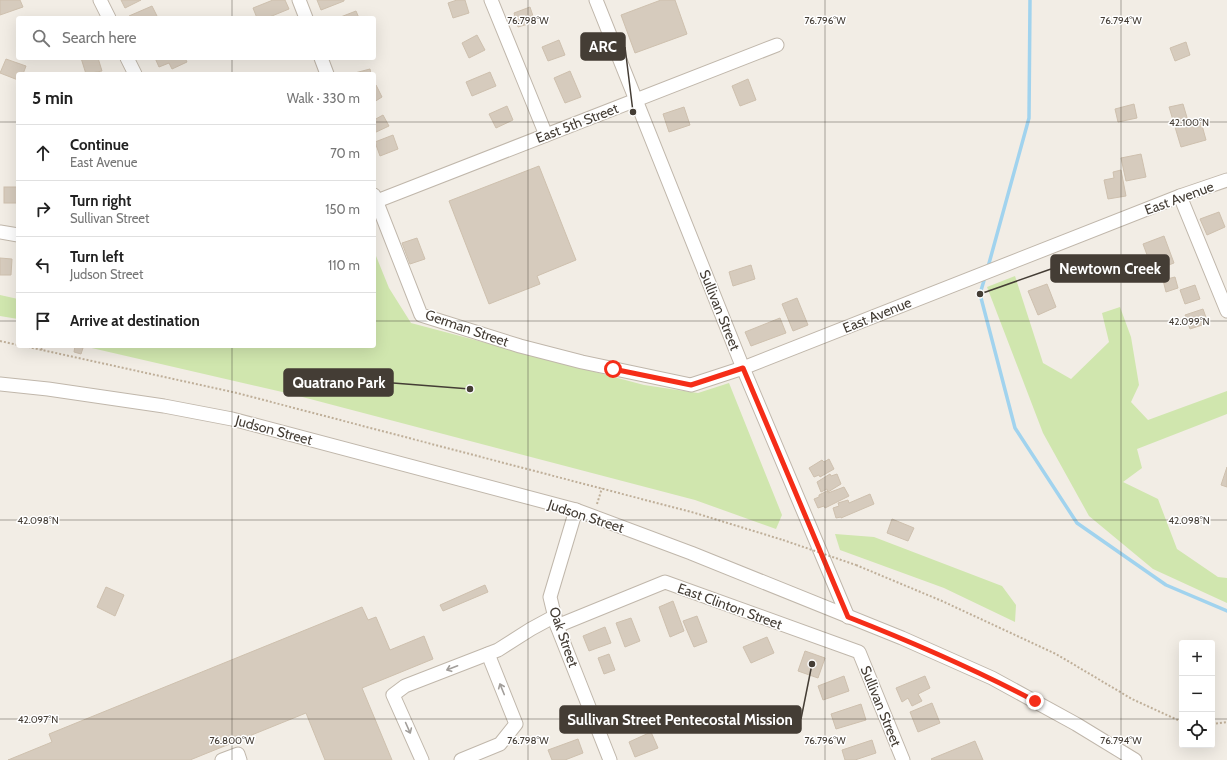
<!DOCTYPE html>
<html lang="en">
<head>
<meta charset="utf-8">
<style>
	body { margin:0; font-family:Cabin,sans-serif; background:#f6f6f6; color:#222 }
	.controls { position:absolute; right:12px; bottom:12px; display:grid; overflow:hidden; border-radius:4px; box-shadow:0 4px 16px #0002 }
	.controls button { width:36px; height:36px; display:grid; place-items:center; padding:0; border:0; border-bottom:1px solid #e0e0e0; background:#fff; color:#222; font:20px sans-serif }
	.stop { position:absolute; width:12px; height:12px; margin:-9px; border:3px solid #f52d18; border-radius:50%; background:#fff }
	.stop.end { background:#f52d18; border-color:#fff; box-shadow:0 1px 4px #0008 }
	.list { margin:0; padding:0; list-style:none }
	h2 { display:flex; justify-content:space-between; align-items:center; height:52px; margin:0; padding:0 16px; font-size:17px }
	h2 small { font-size:13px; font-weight:400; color:#767676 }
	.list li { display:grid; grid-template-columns:26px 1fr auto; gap:12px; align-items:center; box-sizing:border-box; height:56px; padding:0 16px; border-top:1px solid #e0e0e0 }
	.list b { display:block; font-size:15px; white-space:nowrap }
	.list p { margin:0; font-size:13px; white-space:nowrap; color:#767676 }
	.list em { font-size:13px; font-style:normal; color:#767676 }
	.icon { flex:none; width:22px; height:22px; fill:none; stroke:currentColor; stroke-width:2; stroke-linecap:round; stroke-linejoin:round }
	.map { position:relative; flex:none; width:1227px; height:760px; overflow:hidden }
	.search { position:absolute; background:#fff; box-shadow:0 4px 16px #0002; left:16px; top:16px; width:360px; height:44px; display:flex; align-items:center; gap:10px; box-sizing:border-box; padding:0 14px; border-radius:4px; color:#767676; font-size:15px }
	.panel { position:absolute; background:#fff; box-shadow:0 4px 16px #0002; left:16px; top:72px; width:360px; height:276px; border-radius:4px }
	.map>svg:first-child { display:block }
</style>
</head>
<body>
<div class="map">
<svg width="1227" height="760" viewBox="0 0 1227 760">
	<rect width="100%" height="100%" fill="#f2ede5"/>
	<g fill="#d0e6ae">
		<path d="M374 251 389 288 411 323 644 385 698 393 729 383 782 515 776 529 695 500 550 462 291 394 83 346H374Z"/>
		<path d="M1015 276 1043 363 1071 379 1109 342 1102 313 1120 307 1131 337 1139 385 1131 402 1148 420 1227 391V414L1137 449 1142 468 1123 482 1158 499 1177 549 1218 577 1227 578V603L1153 569 1089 516 1043 433 987 287Z"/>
		<path d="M0 295 18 299V319L0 316Z"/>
		<path d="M835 534 874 537 1002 586 1016 605 1015 622 944 588 840 550Z"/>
	</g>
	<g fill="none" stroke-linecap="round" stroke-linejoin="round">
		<g stroke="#a1d3ee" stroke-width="3.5">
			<path d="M988 267 1029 118 1030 0"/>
			<path d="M985 277 980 294 1015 428 1077 523 1166 585 1227 611"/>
		</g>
	</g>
	<g fill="#d6cbbd" stroke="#cec0ae">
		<path d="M0 0H20L23 7 0 15Z"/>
		<path d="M121 0H141L125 8Z"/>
		<path d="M273 0H285L289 9 267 18H257L253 8Z"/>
		<path d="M317 0H344V1L321 10Z"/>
		<path d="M457 0H465L469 13 453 18 448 3Z"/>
		<path d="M661 0H675L687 34 635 53 621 15Z"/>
		<path d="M152 6 158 18H130L129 16Z"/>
		<path d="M530 7 535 22 518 27 514 13Z"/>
		<path d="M356 11 359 18H338Z"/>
		<path d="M477 35 485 50 469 58 462 43Z"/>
		<path d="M559 40 565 55 548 61 542 47Z"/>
		<path d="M1186 42 1190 55 1175 61 1170 48Z"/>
		<path d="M81 58H98L102 71 86 74Z"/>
		<path d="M155 58H185L187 62 172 69 169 63 159 67Z"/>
		<path d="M6 59 26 66 23 74H18V80L0 73Z"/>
		<path d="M370 69 371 74H351Z"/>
		<path d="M570 71 581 97 565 103 554 78Z"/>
		<path d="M490 72 496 86 472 96 466 82Z"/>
		<path d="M748 79 756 100 740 106 732 86Z"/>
		<path d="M376 85 382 97 374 102V86Z"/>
		<path d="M1134 104 1137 118 1118 122 1115 109Z"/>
		<path d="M1183 104 1188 121 1200 118 1206 140 1181 147 1169 107Z"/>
		<path d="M507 106 513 120 496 128 489 114Z"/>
		<path d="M684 107 690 125 669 132 663 114Z"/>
		<path d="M383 115 389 126 374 133V120Z"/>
		<path d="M393 135 398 149 380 156 375 142Z"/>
		<path d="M1141 154 1146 177 1126 181 1121 158Z"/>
		<path d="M539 166 576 260 537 276 540 284 489 304 449 201Z"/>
		<path d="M1121 170 1126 196 1108 199 1104 180 1114 178 1113 172Z"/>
		<rect x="4" y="187" width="14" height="16"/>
		<path d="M1219 212 1225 227 1207 235 1200 219Z"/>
		<path d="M1164 236 1174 263 1153 271 1143 244Z"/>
		<path d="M417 238 425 259 410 264 402 243Z"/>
		<path d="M0 258 12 259 11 275H0Z"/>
		<path d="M751 265 755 279 733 286 729 272Z"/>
		<path d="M1175 277 1178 288 1166 292 1163 280Z"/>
		<path d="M1047 284 1056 307 1038 315 1028 291Z"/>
		<path d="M1195 285 1200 299 1185 304 1180 290Z"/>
		<path d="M797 298 808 325 793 331 782 304Z"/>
		<path d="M1203 309 1208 323 1190 329 1185 315Z"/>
		<path d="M780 318 786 333 751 346 745 332Z"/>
		<path d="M75 346 83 348 81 354 74 352Z"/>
		<path d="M829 459 834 469 820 477 819 475 814 477 809 468 822 460 824 462Z"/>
		<path d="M1227 467V487L1221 485Z"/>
		<path d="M830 474 831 476 837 474 841 484 828 492 827 489 821 492 817 482Z"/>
		<path d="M844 487 849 496 825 508 824 506 818 508 814 499 819 497V495L827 491 828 493Z"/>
		<path d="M870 494 874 504 841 518V517L836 518 833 508 839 506 838 503 848 500 849 503Z"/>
		<path d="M892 519 914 528 908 541 887 533Z"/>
		<path d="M485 585 488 592 443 611 440 605Z"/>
		<path d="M106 587 124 595 115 616 97 607Z"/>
		<path d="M673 601 684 631 670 637 659 607Z"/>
		<path d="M362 607 368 620 376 617 390 650 424 636 433 659 362 688 392 760H325L306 713 190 760H8L52 742 49 734Z"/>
		<path d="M697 616 707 642 694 647 683 621Z"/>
		<path d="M631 618 640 641 625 647 616 623Z"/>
		<path d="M605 627 611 643 589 651 583 636Z"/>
		<path d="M767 637 774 653 751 663 743 647Z"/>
		<path d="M805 651 825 658 818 678 798 671Z"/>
		<path d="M609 654 615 670 604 674 598 658Z"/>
		<path d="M844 676 849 691 823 700 818 686Z"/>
		<path d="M925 676 930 688 918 694 922 701 912 706 908 698 902 702 896 688Z"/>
		<path d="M932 703 940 723 918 732 910 712Z"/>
		<path d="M861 704 866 720 836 729 831 714Z"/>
		<path d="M651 732 658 748 635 757 629 742Z"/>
		<path d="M578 739 583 753 565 760H552L548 750Z"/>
		<path d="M872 740 876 753 855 760H845L842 750Z"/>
		<path d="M975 741 983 760H932L931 759Z"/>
	</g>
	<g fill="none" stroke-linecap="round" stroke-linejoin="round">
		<defs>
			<g id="minor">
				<path d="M100 0 109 18"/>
				<path d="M299 0 306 18"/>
				<path d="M491 0 546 135"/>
				<path d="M596 0 743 368 848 617"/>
				<path d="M127 58 135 74"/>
				<path d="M321 58 327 74"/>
				<path d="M374 195 421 315 520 346 582 362 691 385 743 368 1180 196 1227 180"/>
				<path d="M1180 196 1227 311"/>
				<path d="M377 201 777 45"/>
				<path d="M0 232 18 235"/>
				<path d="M0 384 48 389 164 406 232 419 576 510 691 553 902 638 992 678 1076 724 1135 760"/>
				<path d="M576 510 550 597 557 626 610 760"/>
				<path d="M557 626 665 582 859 652 903 760"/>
				<path d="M222 760 238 754 240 760"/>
				<path d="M422 760 393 695 405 686 498 650 531 629 555 616"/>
				<path d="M461 760 500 744 516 724 488 654"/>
			</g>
		</defs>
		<use href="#minor" stroke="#c0b7ab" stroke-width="15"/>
		<g stroke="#bfaf99" stroke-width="2" stroke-dasharray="2 2" stroke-linecap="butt">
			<path d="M0 341 18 345"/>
			<path d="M24 346 237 393 695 513 783 540"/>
			<path d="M41 350 44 346"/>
			<path d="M597 504 602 488"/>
			<path d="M856 565 942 601 1056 654 1132 699 1182 722"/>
			<path d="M1212 724 1227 722"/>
		</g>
		<use href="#minor" stroke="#fff" stroke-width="13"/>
		<path stroke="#bfaf99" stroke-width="2" stroke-dasharray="2 2" stroke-linecap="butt" d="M783 540 856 565"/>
	</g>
	<defs><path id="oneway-shaft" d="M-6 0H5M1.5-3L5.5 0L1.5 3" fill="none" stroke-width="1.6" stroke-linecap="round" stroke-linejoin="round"/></defs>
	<g stroke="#a29e9a">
		<use href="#oneway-shaft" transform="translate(452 668) rotate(159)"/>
		<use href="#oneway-shaft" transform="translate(502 689) rotate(-112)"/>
		<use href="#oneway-shaft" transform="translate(408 728) rotate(66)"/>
	</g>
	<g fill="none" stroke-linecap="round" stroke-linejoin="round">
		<path stroke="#f52d18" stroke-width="5" d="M613 369 691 385 743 368 848 617C912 642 974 669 1035 701"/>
	</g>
	<path fill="none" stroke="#443d35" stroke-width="1" stroke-opacity="0.45" d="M232 0V18M528 0V760M825 0V760M1121 0V760M232 58V74M0 122H18M374 122H1227M0 321H18M374 321H1227M232 346V760M0 520H1227M0 719H1182M1212 719H1227"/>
	<g text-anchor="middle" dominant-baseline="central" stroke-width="3" stroke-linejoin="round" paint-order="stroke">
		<g font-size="14" fill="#443d35" stroke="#fff">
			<text transform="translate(577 123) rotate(-21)">East 5th Street</text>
			<text transform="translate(1179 198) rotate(-20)">East Avenue</text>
			<text transform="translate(720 310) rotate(68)">Sullivan Street</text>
			<text transform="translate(877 315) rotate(-22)">East Avenue</text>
			<text transform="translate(467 328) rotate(19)">German Street</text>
			<text transform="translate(274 430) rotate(15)">Judson Street</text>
			<text transform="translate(586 516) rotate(18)">Judson Street</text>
			<text transform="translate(730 606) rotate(20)">East Clinton Street</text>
			<text transform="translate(564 637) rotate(71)">Oak Street</text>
			<text transform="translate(881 706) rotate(68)">Sullivan Street</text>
		</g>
	</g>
	<g font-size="10" text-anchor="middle" fill="#443d35" stroke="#fff" stroke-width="3" stroke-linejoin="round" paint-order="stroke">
		<text x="528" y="24">76.798°W</text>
		<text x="825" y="24">76.796°W</text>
		<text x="1121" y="24">76.794°W</text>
		<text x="1189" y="126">42.100°N</text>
		<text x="1189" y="325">42.099°N</text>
		<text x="38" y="524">42.098°N</text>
		<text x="1189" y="524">42.098°N</text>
		<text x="38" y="723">42.097°N</text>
		<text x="232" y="744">76.800°W</text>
		<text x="528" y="744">76.798°W</text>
		<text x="825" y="744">76.796°W</text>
		<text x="1121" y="744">76.794°W</text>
	</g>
	<path fill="none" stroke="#443d35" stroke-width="1.5" d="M633 112L625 47M980 294L1051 269M470 389L393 383M812 664L801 719"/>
	<g fill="#443d35" stroke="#fff" stroke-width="1.5">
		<circle cx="633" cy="112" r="4"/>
		<circle cx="980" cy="294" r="4"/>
		<circle cx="470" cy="389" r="4"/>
		<circle cx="812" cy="664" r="4"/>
	</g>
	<g fill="#443d35" stroke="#443d35" stroke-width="1.5">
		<rect x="581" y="33" width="44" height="27" rx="4"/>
		<rect x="1051" y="255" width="118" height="27" rx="4"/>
		<rect x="284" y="369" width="109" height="27" rx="4"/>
		<rect x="560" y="706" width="241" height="27" rx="4"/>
	</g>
	<g font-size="15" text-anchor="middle" font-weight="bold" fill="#fff">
		<text x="603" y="52">ARC</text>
		<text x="1110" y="274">Newtown Creek</text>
		<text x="339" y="388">Quatrano Park</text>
		<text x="680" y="725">Sullivan Street Pentecostal Mission</text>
	</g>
</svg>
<div class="controls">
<button>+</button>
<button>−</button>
<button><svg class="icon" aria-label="locate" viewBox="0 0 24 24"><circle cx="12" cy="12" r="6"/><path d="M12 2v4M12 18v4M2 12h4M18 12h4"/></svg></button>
</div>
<div class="stop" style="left:613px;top:369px"></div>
<div class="stop end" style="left:1035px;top:701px"></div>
<div class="search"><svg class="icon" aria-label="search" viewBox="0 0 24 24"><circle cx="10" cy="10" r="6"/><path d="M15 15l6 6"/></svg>Search here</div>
<section class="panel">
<h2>5 min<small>Walk · 330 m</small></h2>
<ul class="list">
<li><svg class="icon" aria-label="ahead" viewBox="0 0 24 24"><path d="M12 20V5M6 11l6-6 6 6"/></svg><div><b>Continue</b><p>East Avenue</p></div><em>70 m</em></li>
<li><svg class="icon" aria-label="right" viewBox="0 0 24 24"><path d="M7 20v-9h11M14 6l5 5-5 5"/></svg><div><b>Turn right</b><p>Sullivan Street</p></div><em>150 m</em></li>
<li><svg class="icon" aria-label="left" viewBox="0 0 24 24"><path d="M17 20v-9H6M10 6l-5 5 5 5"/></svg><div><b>Turn left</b><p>Judson Street</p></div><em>110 m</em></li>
<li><svg class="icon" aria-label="arrive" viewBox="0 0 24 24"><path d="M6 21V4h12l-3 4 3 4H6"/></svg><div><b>Arrive at destination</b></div></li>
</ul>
</section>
</div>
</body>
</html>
